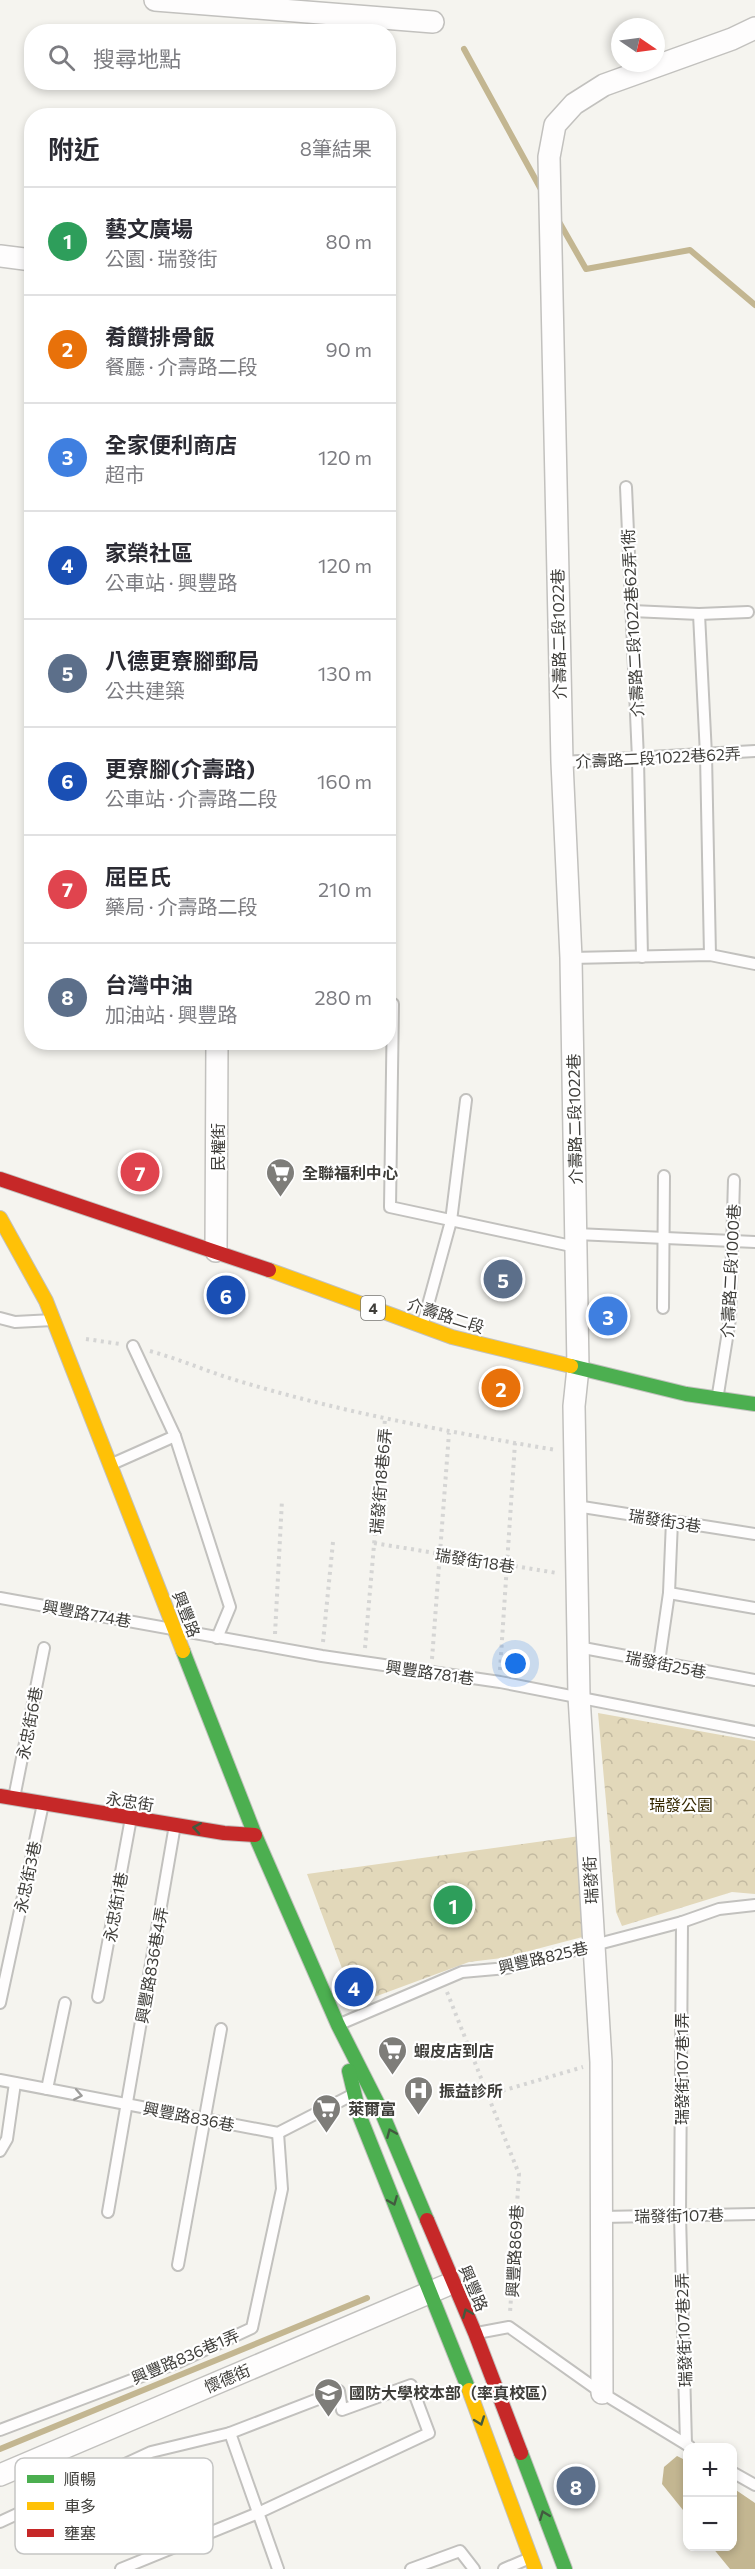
<!DOCTYPE html>
<html lang="zh-TW">
<head>
<meta charset="utf-8">
<style>
	body { margin:0; font-family:Commissioner,"Noto Sans TC",sans-serif; background:#f7f7f7; color:#2b2b33 }
	.controls { position:absolute; right:18px; bottom:18px; display:grid; overflow:hidden; border-radius:12px; box-shadow:0 3px 9px #0003 }
	.controls button { width:54px; height:54px; display:grid; place-items:center; padding:0; border:0; border-bottom:2px solid #e1e1e2; background:#fff; color:#2b2b33; font:30px sans-serif }
	.compass { position:absolute; left:611px; top:18px; width:54px; height:54px; border-radius:50%; background:#fff; box-shadow:0 3px 9px #0003; rotate:103deg }
	.you { position:absolute; left:516px; top:1664px; width:21px; height:21px; margin:-15px; border:4px solid #fff; border-radius:50%; background:#1a73e8; box-shadow:0 0 0 9px #1a73e833 }
	.badge { display:grid; place-items:center; width:39px; height:39px; border-radius:50%; background:#2563eb; color:#fff; font-size:20px; font-weight:700 }
	.pin { position:absolute; translate:-50% -50%; border:3px solid #fff; box-shadow:0 2px 6px #0006 }
	.list { margin:0; padding:0; list-style:none }
	h2 { display:flex; justify-content:space-between; align-items:center; height:78px; margin:0; padding:0 24px; font-size:26px }
	h2 small { font-size:20px; font-weight:400; color:#7c7c81 }
	.list li { display:grid; grid-template-columns:39px 1fr auto; gap:18px; align-items:center; box-sizing:border-box; height:108px; padding:0 24px; border-top:2px solid #e1e1e2 }
	.list b { display:block; font-size:22px; white-space:nowrap }
	.list p { margin:0; font-size:20px; white-space:nowrap; color:#7c7c81 }
	.list em { font-size:20px; font-style:normal; color:#7c7c81 }
	.icon { flex:none; width:33px; height:33px; fill:none; stroke:currentColor; stroke-width:2; stroke-linecap:round; stroke-linejoin:round }
	.map { position:relative; flex:none; width:755px; height:2569px; overflow:hidden }
	.search { position:absolute; background:#fff; box-shadow:0 3px 9px #0003; left:24px; top:24px; width:372px; height:66px; display:flex; align-items:center; gap:15px; box-sizing:border-box; padding:0 21px; border-radius:24px; color:#7c7c81; font-size:22px }
	.panel { position:absolute; background:#fff; box-shadow:0 3px 9px #0003; left:24px; top:108px; width:372px; height:942px; border-radius:24px }
	.map>svg:first-child { display:block }
</style>
</head>
<body>
<div class="map">
<svg width="755" height="2569" viewBox="0 0 755 2569">
	<defs>
		<pattern id="park-crowns" width="20" height="18" patternUnits="userSpaceOnUse" patternTransform="scale(1.5)"><rect width="20" height="18" fill="#e2d8ba"/><path d="M2 6a3 3 0 1 1 6 0M12 15a3 3 0 1 1 6 0" fill="none" stroke="#c3baa1"/></pattern>
	</defs>
	<rect width="100%" height="100%" fill="#f5f4ef"/>
	<g fill="url(#park-crowns)">
		<path d="M598 1713 755 1741V1894L732 1892 622 1926 616 1912Z"/>
		<path d="M580 1836 590 1935 502 1958 469 1962 366 2000 353 1998 307 1874Z"/>
	</g>
	<g fill="#c3b691">
		<path d="M677 2456 687 2461V2515L662 2484 664 2467Z"/>
		<path d="M733 2488 755 2503V2569H730L712 2547 732 2546Z"/>
	</g>
	<g fill="none" stroke-linecap="round" stroke-linejoin="round">
		<g stroke="#c3b691" stroke-width="6">
			<path d="M464 49 543 193"/>
			<path d="M558 220 586 269 690 250 755 305"/>
			<path d="M0 2449 367 2298"/>
		</g>
		<defs>
			<g id="lane">
				<path d="M626 487 638 759 642 957"/>
				<path d="M632 611 699 614 748 612"/>
				<path d="M699 614 706 755 710 955"/>
				<path d="M562 762 755 751"/>
				<path d="M571 958 710 955 755 964"/>
				<path d="M393 1004 390 1207 576 1247"/>
				<path d="M576 1234 755 1242"/>
				<path d="M663 1308 664 1176"/>
				<path d="M0 1318 15 1322 53 1320"/>
				<path d="M423 1323 451 1221 466 1100"/>
				<path d="M133 1346 175 1436 230 1607 217 1638"/>
				<path d="M718 1394 730 1319 734 1180"/>
				<path d="M112 1464 175 1436"/>
				<path d="M576 1506 755 1534"/>
				<path d="M669 1593 755 1608"/>
				<path d="M0 1598 322 1656 500 1682 755 1732"/>
				<path d="M578 1647 755 1680"/>
				<path d="M659 1662 669 1593 672 1521"/>
				<path d="M14 1798 44 1648"/>
				<path d="M682 1922 680 2215 686 2444"/>
				<path d="M98 1997 131 1818"/>
				<path d="M0 2003 43 1804"/>
				<path d="M340 2024 462 1972 507 1968 682 1922 719 1909 755 1905"/>
				<path d="M0 2080 278 2133 354 2094"/>
				<path d="M47 2089 65 2003"/>
				<path d="M0 2151 7 2139 15 2083"/>
				<path d="M108 2212 175 1825"/>
				<path d="M602 2217 755 2214"/>
				<path d="M178 2265 221 2029"/>
				<path d="M477 2333 509 2327 602 2393 689 2446"/>
				<path d="M0 2430 179 2362 252 2328 282 2189 278 2133"/>
				<path d="M732 2472 755 2485"/>
				<path d="M0 2522 151 2452 230 2433"/>
				<path d="M121 2569 258 2513 429 2433 411 2385 342 2410 339 2391 230 2433 278 2569"/>
				<path d="M411 2569 460 2551 474 2569"/>
				<path d="M504 2569 530 2558"/>
			</g>
			<g id="street">
				<path d="M155 0 433 22"/>
				<path d="M0 256 32 260"/>
				<path d="M216 1251 217 1042"/>
				<path d="M602 2393 601 2062 579 1696 574 1406 578 1368 571 958 562 762 549 157 555 125 574 104 604 85 732 39 755 28"/>
				<path d="M0 2475 445 2286"/>
			</g>
			<g id="fast">
				<path d="M571 1366 686 1394 755 1404"/>
				<path d="M183 1651 255 1835 338 2025 379 2106 427 2220"/>
				<path d="M349 2071 360 2117 469 2390"/>
				<path d="M521 2453 565 2569"/>
			</g>
			<g id="slow">
				<path d="M0 1218 46 1301 183 1651"/>
				<path d="M269 1270 452 1337 571 1366"/>
				<path d="M469 2390 535 2569"/>
			</g>
			<g id="jam">
				<path d="M0 1179 269 1270"/>
				<path d="M0 1796 224 1833 255 1835"/>
				<path d="M427 2220 475 2333 521 2453"/>
			</g>
		</defs>
		<use href="#lane" stroke="#c2c1be" stroke-width="14"/>
		<use href="#street" stroke="#c2c1be" stroke-width="24"/>
		<use href="#fast" stroke="#c2c1be" stroke-width="16"/>
		<use href="#slow" stroke="#c2c1be" stroke-width="16"/>
		<use href="#jam" stroke="#c2c1be" stroke-width="16"/>
		<g stroke="#d5d5d4" stroke-width="4" stroke-dasharray="3 4.5" stroke-linecap="butt">
			<path d="M86 1339 120 1344"/>
			<path d="M150 1351C182 1360 211 1373 242 1382 345 1413 450 1432 556 1450"/>
			<path d="M374 1543 557 1573"/>
			<path d="M275 1634 282 1500"/>
			<path d="M323 1642 333 1542"/>
			<path d="M365 1648 385 1419"/>
			<path d="M432 1659 449 1433"/>
			<path d="M500 1670 515 1443"/>
			<path d="M447 1992 519 2174 510 2313"/>
			<path d="M488 2095 583 2067"/>
		</g>
		<use href="#lane" stroke="#fefdfd" stroke-width="10"/>
		<use href="#street" stroke="#fefdfd" stroke-width="21"/>
		<use href="#fast" stroke="#4caf50" stroke-width="14"/>
		<use href="#slow" stroke="#ffc107" stroke-width="14"/>
		<use href="#jam" stroke="#c62828" stroke-width="14"/>
	</g>
	<defs><path id="oneway-chevron" d="M-2-3.5L2.5 0L-2 3.5" fill="none" stroke-width="1.6" stroke-linecap="round" stroke-linejoin="round" transform="scale(1.5)"/></defs>
	<g stroke="#425a3f">
		<use href="#oneway-chevron" transform="translate(197 1828) rotate(-171)"/>
		<use href="#oneway-chevron" transform="translate(391 2133) rotate(-113)"/>
		<use href="#oneway-chevron" transform="translate(393 2201) rotate(68)"/>
		<use href="#oneway-chevron" transform="translate(467 2313) rotate(-113)"/>
		<use href="#oneway-chevron" transform="translate(480 2421) rotate(70)"/>
		<use href="#oneway-chevron" transform="translate(544 2515) rotate(-111)"/>
	</g>
	<use stroke="#9e9d9b" href="#oneway-chevron" transform="translate(78 2095) rotate(11)"/>
	<defs>
		<symbol id="supermarket-pin" viewBox="-11 -11 22 30"><path d="M0 17L-7.5 6A9.5 9.5 0 1 1 7.5 6Z" fill="#7e7d79" stroke="#fff"/><path d="M-6-5.5h2.5l.6 2H6L4.5 2H-2.5L-4.4-4H-6ZM-1.5 3.2a1.3 1.3 0 1 0 .1 0ZM3 3.2a1.3 1.3 0 1 0 .1 0Z" fill="#fff"/></symbol>
		<symbol id="hospital-pin" viewBox="-11 -11 22 30"><path d="M0 17L-7.5 6A9.5 9.5 0 1 1 7.5 6Z" fill="#7e7d79" stroke="#fff"/><path d="M-5-5h3v3.5h4V-5h3V5h-3V1.5h-4V5h-3Z" fill="#fff"/></symbol>
		<symbol id="university-pin" viewBox="-11 -11 22 30"><path d="M0 17L-7.5 6A9.5 9.5 0 1 1 7.5 6Z" fill="#7e7d79" stroke="#fff"/><path d="M0-5L7-2L0 1L-7-2ZM-4 1L0 2.5L4 1V4Q0 6-4 4Z" fill="#fff"/></symbol>
	</defs>
	<g fill-rule="evenodd">
		<use href="#supermarket-pin" x="264" y="1156" width="33" height="45"/>
		<use href="#supermarket-pin" x="376" y="2034" width="33" height="45"/>
		<use href="#hospital-pin" x="402" y="2074" width="33" height="45"/>
		<use href="#supermarket-pin" x="310" y="2092" width="33" height="45"/>
		<use href="#university-pin" x="312" y="2376" width="33" height="45"/>
	</g>
	<g text-anchor="middle" dominant-baseline="central" stroke-width="4.5" stroke-linejoin="round" paint-order="stroke">
		<rect fill="#fff" stroke="#787774" stroke-width="1.5" x="361" y="1296" width="24" height="24" rx="4.5"/>
		<g font-size="15" font-weight="bold" fill="#3e3d39">
			<text x="373" y="1308">4</text>
		</g>
		<g font-size="16" fill="#3e3d39" stroke="#fff">
			<text transform="translate(632 623) rotate(-93)">介壽路二段1022巷62弄1衖</text>
			<text transform="translate(558 634) rotate(-91)">介壽路二段1022巷</text>
			<text transform="translate(658 757) rotate(-3)">介壽路二段1022巷62弄</text>
			<text transform="translate(574 1119) rotate(-91)">介壽路二段1022巷</text>
			<text transform="translate(217 1147) rotate(-90)">民權街</text>
			<text transform="translate(730 1271) rotate(-87)">介壽路二段1000巷</text>
			<text transform="translate(446 1315) rotate(18)">介壽路二段</text>
			<text transform="translate(380 1481) rotate(-85)">瑞發街18巷6弄</text>
			<text transform="translate(665 1520) rotate(9)">瑞發街3巷</text>
			<text transform="translate(475 1560) rotate(9)">瑞發街18巷</text>
			<text transform="translate(87 1613) rotate(10)">興豐路774巷</text>
			<text transform="translate(187 1614) rotate(69)">興豐路</text>
			<text transform="translate(666 1664) rotate(11)">瑞發街25巷</text>
			<text transform="translate(430 1672) rotate(8)">興豐路781巷</text>
			<text transform="translate(29 1723) rotate(-79)">永忠街6巷</text>
			<text transform="translate(130 1801) rotate(9)">永忠街</text>
			<text transform="translate(27 1877) rotate(-78)">永忠街3巷</text>
			<text transform="translate(590 1880) rotate(-93)">瑞發街</text>
			<text transform="translate(115 1907) rotate(-80)">永忠街1巷</text>
			<text transform="translate(543 1957) rotate(-13)">興豐路825巷</text>
			<text transform="translate(151 1965) rotate(-80)">興豐路836巷4弄</text>
			<text transform="translate(681 2069) rotate(-90)">瑞發街107巷1弄</text>
			<text transform="translate(189 2116) rotate(11)">興豐路836巷</text>
			<text transform="translate(679 2215) rotate(-1)">瑞發街107巷</text>
			<text transform="translate(514 2251) rotate(-87)">興豐路869巷</text>
			<text transform="translate(474 2288) rotate(67)">興豐路</text>
			<text transform="translate(683 2330) rotate(-92)">瑞發街107巷2弄</text>
			<text transform="translate(185 2356) rotate(-23)">興豐路836巷1弄</text>
			<text transform="translate(227 2378) rotate(-23)">懷德街</text>
		</g>
		<g font-size="16" font-weight="bold" fill="#3e3d39" stroke="#fff" text-anchor="start">
			<text x="302" y="1172">全聯福利中心</text>
			<text x="414" y="2050">蝦皮店到店</text>
			<text x="439" y="2090">振益診所</text>
			<text x="348" y="2108">萊爾富</text>
			<text x="349" y="2392">國防大學校本部（率真校區）</text>
		</g>
		<g font-size="16" fill="#362900" stroke="#fff">
			<text x="681" y="1804">瑞發公園</text>
		</g>
	</g>
	<rect x="15" y="2458" width="198" height="96" rx="9" fill="#fff" stroke="#c5c5c4" stroke-width="1.5"/>
	<rect x="27" y="2475" width="27" height="8" fill="#4caf50"/>
	<rect x="27" y="2502" width="27" height="8" fill="#ffc107"/>
	<rect x="27" y="2529" width="27" height="8" fill="#c62828"/>
	<g font-size="16" fill="#3e3d39">
		<text x="64" y="2485">順暢</text>
		<text x="64" y="2512">車多</text>
		<text x="64" y="2539">壅塞</text>
	</g>
</svg>
<div class="controls">
<button>+</button>
<button>−</button>
</div>
<svg class="compass" viewBox="-18 -18 36 36"><path d="M0-13l5 13h-10z" fill="#e53935"/><path d="M0 13l5-13h-10z" fill="#7c7c81"/></svg>
<div class="you"></div>
<div class="pin badge" style="left:453px;top:1905px;background:#2e9e5b">1</div>
<div class="pin badge" style="left:501px;top:1388px;background:#e8710a">2</div>
<div class="pin badge" style="left:608px;top:1316px;background:#3f7fe0">3</div>
<div class="pin badge" style="left:354px;top:1987px;background:#1a4fb4">4</div>
<div class="pin badge" style="left:503px;top:1279px;background:#5c6f8a">5</div>
<div class="pin badge" style="left:226px;top:1295px;background:#1a4fb4">6</div>
<div class="pin badge" style="left:140px;top:1172px;background:#e0444e">7</div>
<div class="pin badge" style="left:576px;top:2486px;background:#5c6f8a">8</div>
<div class="search"><svg class="icon" aria-label="search" viewBox="0 0 24 24"><circle cx="10" cy="10" r="6"/><path d="M15 15l6 6"/></svg>搜尋地點</div>
<section class="panel">
<h2>附近<small>8筆結果</small></h2>
<ul class="list">
<li><span class="badge" style="background:#2e9e5b">1</span><div><b>藝文廣場</b><p>公園 · 瑞發街</p></div><em>80 m</em></li>
<li><span class="badge" style="background:#e8710a">2</span><div><b>肴饡排骨飯</b><p>餐廳 · 介壽路二段</p></div><em>90 m</em></li>
<li><span class="badge" style="background:#3f7fe0">3</span><div><b>全家便利商店</b><p>超市</p></div><em>120 m</em></li>
<li><span class="badge" style="background:#1a4fb4">4</span><div><b>家榮社區</b><p>公車站 · 興豐路</p></div><em>120 m</em></li>
<li><span class="badge" style="background:#5c6f8a">5</span><div><b>八德更寮腳郵局</b><p>公共建築</p></div><em>130 m</em></li>
<li><span class="badge" style="background:#1a4fb4">6</span><div><b>更寮腳(介壽路)</b><p>公車站 · 介壽路二段</p></div><em>160 m</em></li>
<li><span class="badge" style="background:#e0444e">7</span><div><b>屈臣氏</b><p>藥局 · 介壽路二段</p></div><em>210 m</em></li>
<li><span class="badge" style="background:#5c6f8a">8</span><div><b>台灣中油</b><p>加油站 · 興豐路</p></div><em>280 m</em></li>
</ul>
</section>
</div>
</body>
</html>
